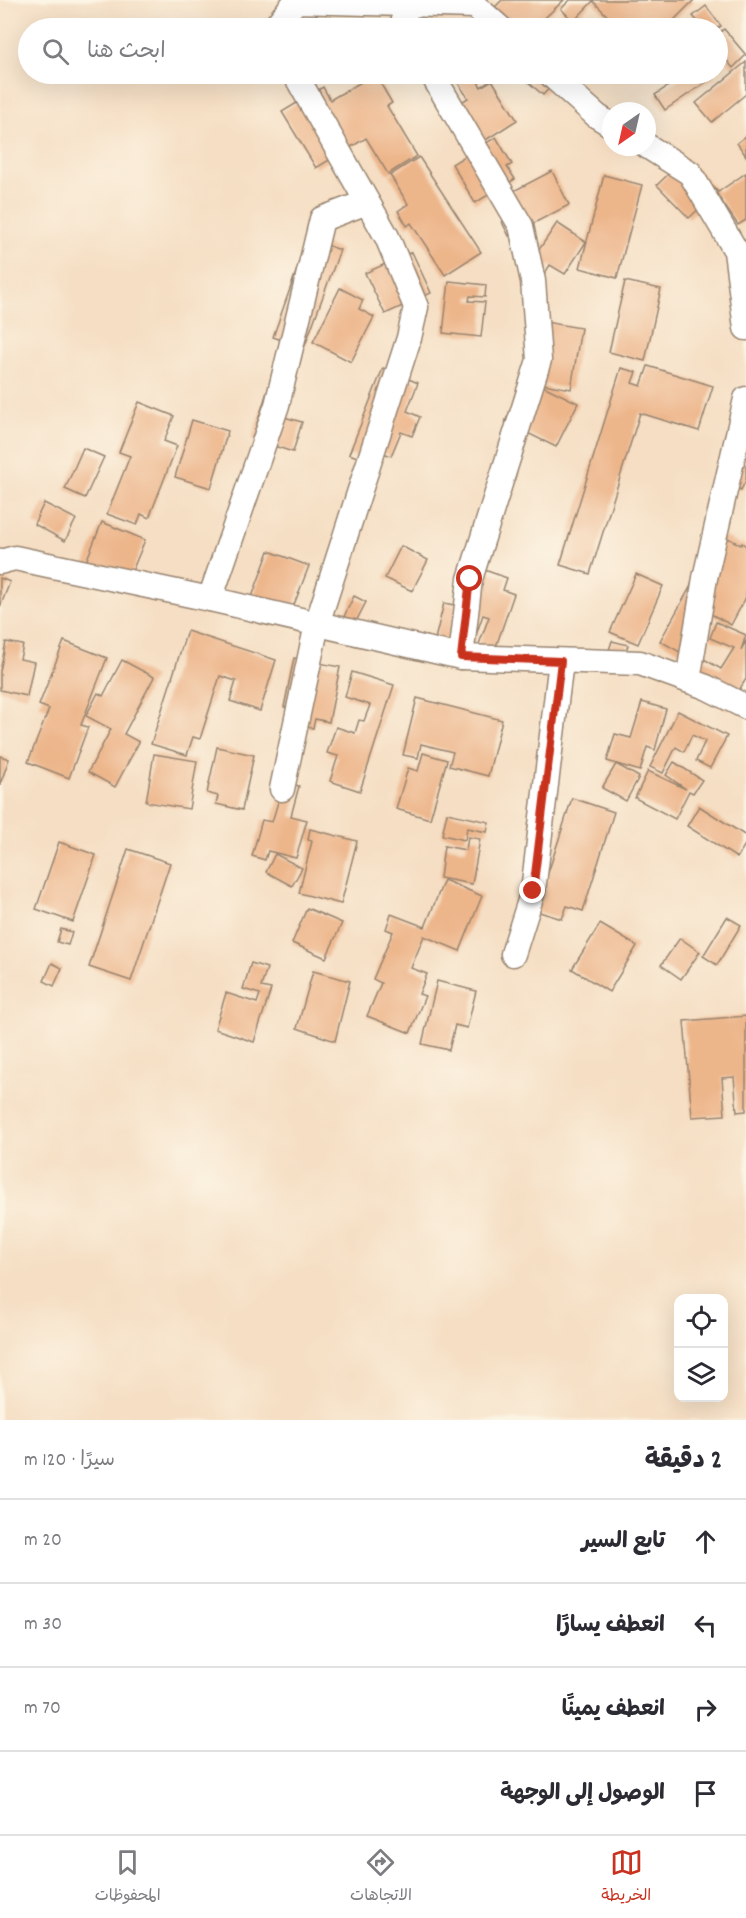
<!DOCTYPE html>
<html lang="ar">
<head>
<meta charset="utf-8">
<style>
	body { margin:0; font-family:Dekko,"Playpen Sans Arabic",sans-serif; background:#f2f2f3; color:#2b2b33; direction:rtl }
	.controls { position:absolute; right:18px; bottom:18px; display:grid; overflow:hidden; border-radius:12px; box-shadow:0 6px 24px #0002 }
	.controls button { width:54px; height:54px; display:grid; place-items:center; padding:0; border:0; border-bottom:2px solid #e1e1e2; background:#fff; color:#2b2b33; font:30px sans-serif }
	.compass { position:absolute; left:602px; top:102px; width:54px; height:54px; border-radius:50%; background:#fff; box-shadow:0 6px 24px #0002; rotate:214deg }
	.stop { position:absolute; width:18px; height:18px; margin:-14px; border:4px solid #c8321e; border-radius:50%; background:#fff }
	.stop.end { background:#c8321e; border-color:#fff; box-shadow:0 2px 6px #0008 }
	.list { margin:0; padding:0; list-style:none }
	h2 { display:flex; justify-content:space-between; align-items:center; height:78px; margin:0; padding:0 24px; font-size:26px }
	h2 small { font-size:20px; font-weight:400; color:#7c7c81 }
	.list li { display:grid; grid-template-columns:39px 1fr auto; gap:18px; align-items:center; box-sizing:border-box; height:84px; padding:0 24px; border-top:2px solid #e1e1e2 }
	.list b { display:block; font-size:22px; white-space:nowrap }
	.list em { font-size:20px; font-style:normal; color:#7c7c81 }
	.icon { flex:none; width:33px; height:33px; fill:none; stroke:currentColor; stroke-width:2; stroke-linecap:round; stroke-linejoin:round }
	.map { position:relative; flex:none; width:746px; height:1420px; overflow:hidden; direction:ltr }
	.search { position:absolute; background:#fff; box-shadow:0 6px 24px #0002; left:18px; right:18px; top:18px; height:66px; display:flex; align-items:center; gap:15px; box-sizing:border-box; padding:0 21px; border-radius:33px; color:#7c7c81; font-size:22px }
	.sheet { height:414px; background:#fff }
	nav { display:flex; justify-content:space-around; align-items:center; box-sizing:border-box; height:84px; border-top:2px solid #e1e1e2; background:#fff; font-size:16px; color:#7c7c81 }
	nav a { display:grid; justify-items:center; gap:3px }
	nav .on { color:#c8321e }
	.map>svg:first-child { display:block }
</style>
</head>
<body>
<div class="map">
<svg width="746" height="1420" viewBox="0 0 746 1420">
	<rect width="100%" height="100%" fill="#fcf5e5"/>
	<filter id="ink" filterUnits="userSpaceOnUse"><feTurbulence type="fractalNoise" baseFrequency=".0167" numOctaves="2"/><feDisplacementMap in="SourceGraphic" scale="12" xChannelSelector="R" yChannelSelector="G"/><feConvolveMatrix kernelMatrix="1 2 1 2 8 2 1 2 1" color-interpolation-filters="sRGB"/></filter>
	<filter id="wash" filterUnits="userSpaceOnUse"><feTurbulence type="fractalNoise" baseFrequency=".008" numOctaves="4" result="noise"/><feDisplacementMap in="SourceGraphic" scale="24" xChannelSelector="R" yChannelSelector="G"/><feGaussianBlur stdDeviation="1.35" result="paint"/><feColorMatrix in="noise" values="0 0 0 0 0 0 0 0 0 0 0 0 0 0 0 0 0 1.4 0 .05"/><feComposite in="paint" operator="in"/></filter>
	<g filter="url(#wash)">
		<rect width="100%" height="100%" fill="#f5dec3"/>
		<g id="blocks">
			<g fill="#edb58a">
				<path d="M502 0H564L534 28H488L481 21Z"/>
				<path d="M570 0H694L666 28H617L618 27 593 1 574 21 582 28H558L569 17 561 9Z"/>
				<path d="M706 6 721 26 718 28H703L693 16Z"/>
				<path d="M724 29 746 55 733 68 718 50V34Z"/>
				<path d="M746 62V94L712 122 696 103Z"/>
				<path d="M375 74 392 103 387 106 417 156 388 174 366 138 316 168 282 112 323 87 330 100Z"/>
				<path d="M466 74H473L481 87 492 80 517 120 481 143 457 105 468 98 456 80Z"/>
				<path d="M519 74H562L543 95Z"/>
				<path d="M686 74H713L715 76 665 110 655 95Z"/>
				<path d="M746 136V156L737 143Z"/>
				<path d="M496 137 512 164 507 167 515 179 475 203 452 164Z"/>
				<path d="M419 157 481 252 445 275 411 223 407 226 398 211 408 204 390 175Z"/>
				<path d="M685 158 718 192 746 173V220L738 225 716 193 689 218 657 185Z"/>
				<path d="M552 171 569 205 509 236 502 222 517 214 506 195Z"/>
				<path d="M604 175 642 185 617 278 580 268Z"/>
				<path d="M557 223 586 242 565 274 550 265 539 282 524 272Z"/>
				<path d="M308 238 340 250 304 348 273 337Z"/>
				<path d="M412 252 431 293 385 314 365 273Z"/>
				<path d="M449 281 486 285 485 297 470 296 469 301 485 302 481 337 443 333Z"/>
				<path d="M625 281 661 289 645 361 609 352Z"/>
				<path d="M340 288 363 300 359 309 374 317 351 362 313 342Z"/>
				<path d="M539 321 581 328 571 389 537 383 578 403 556 447 505 422 513 405Z"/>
				<path d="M648 366 713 386 699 431 640 413 590 574 560 565 621 368 636 372 632 383 641 386Z"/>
				<path d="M383 368 418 383 407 411 420 417 412 436 401 432 391 456 379 451 374 463 349 454Z"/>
				<path d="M267 392 290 400 284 417 302 422 293 452 252 439Z"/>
				<path d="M139 402 174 416 164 441 177 446 149 518 141 514 137 525 107 514 130 456 119 452Z"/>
				<path d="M192 420 228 431 211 488 175 477Z"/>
				<path d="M83 448 104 457 85 498 65 489Z"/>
				<path d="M729 458 746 465V480L741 490 719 480Z"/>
				<path d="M44 503 76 519 65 541 34 524Z"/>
				<path d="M102 522 145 540 126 586 83 569Z"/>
				<path d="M720 534 741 545 742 543 746 546V597L731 625 711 614 687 656 660 641Z"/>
				<path d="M401 546 428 560 412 591 385 578Z"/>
				<path d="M269 551 309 566 288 620 249 605Z"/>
				<path d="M479 568 507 578 503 590 514 594 491 661 475 655 489 617 483 615 468 658 433 647 444 603 463 607Z"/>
				<path d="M636 574 663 586 638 644 610 632Z"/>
				<path d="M0 578 10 582 0 607Z"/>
				<path d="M354 596 366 602 347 639 336 633Z"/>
				<path d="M716 622 746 635 741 650 746 641V679L727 710 688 687 704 659 721 669 734 648 710 638Z"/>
				<path d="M187 631 276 660 260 711 230 701 236 681 220 676 200 739 193 737 187 755 151 744Z"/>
				<path d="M64 641 107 658 81 725 88 727 69 778 28 762 49 709 39 705Z"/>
				<path d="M612 641 628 645 622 664 606 659Z"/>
				<path d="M6 642 23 645 20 659 34 662 27 696 0 690V671Z"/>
				<path d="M294 658 340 667 329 722 315 719 313 728 298 725 301 710 284 707Z"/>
				<path d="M122 660 154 677 124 734 139 742 115 787 88 772 111 729 86 716 98 693 103 696Z"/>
				<path d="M352 672 394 685 360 791 330 781 338 756 327 753 336 727 355 733 359 720 364 721 370 705 345 697Z"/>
				<path d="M417 698 502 720 488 776 449 766 453 752 421 744 418 758 403 755Z"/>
				<path d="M642 702 666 709 655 750 647 747 640 771 607 761 615 734 631 738Z"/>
				<path d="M678 711 727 736 710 768 696 761 705 741 692 735 684 752 676 747 663 773 650 767Z"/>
				<path d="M217 747 254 755 242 810 216 804 218 796 207 793Z"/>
				<path d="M423 753 447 760 430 819 396 809 408 768 418 771Z"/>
				<path d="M154 754 197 761 189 809 146 802Z"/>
				<path d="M0 756 9 759 0 785Z"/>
				<path d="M674 762 702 780 693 793 689 791 675 819 635 798 648 771 686 789 666 775Z"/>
				<path d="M616 764 639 777 626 801 602 788Z"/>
				<path d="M288 783 299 786 291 816 307 820 296 858 268 851 265 860 252 856 262 820 272 822 281 792Z"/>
				<path d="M572 798 614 812 583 911 567 906 562 919 536 911Z"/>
				<path d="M699 806 746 836V843L737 858 687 826Z"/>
				<path d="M447 813 489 822 487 832 467 828 465 840 442 835Z"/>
				<path d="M310 829 357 841 341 904 299 893 312 841 308 840Z"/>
				<path d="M468 837 480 839 472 884 440 878 444 846 466 850Z"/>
				<path d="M59 842 96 855 73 922 36 909Z"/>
				<path d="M128 849 170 863 131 981 89 967Z"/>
				<path d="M275 854 302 868 292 886 266 872Z"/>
				<path d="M444 880 482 896 460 951 424 936 411 968 427 974 419 994 425 996 410 1033 367 1016 381 983 373 979 393 932 386 929 391 914 425 927Z"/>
				<path d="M307 908 342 923 326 958 292 943Z"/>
				<path d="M727 917 741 925 717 965 703 956Z"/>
				<path d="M600 924 637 946 609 992 572 969Z"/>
				<path d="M61 929 72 932 68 945 57 942Z"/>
				<path d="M680 938 700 952 681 979 661 965Z"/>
				<path d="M52 963 62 968 54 986 44 981Z"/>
				<path d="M251 963 267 968 261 987 271 989 254 1042 215 1029 226 993 257 1003 260 994 243 989Z"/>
				<path d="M313 971 350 981 335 1041 297 1028Z"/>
				<path d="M437 981 476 991 467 1028 455 1025 449 1050 422 1044Z"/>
				<path d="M746 1016V1111L737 1112 734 1077 722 1078 725 1115 692 1117 684 1021Z"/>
			</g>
		</g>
	</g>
	<g filter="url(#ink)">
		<use href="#blocks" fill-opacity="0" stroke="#988470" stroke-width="1.5"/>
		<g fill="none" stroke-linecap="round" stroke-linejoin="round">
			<defs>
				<g id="minor">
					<path d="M401 4 407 28"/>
					<path d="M274 28 296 1 475 6 500 28"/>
					<path d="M432 74 521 226 533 281 539 360 470 579 461 657"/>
					<path d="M550 74 597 116 611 125"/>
					<path d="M647 146 690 173 736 251 746 328"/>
					<path d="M0 562 15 558 210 599 461 657 640 663 706 687 746 707"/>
					<path d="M210 599 277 405 322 219 367 202"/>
					<path d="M688 680 705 578 746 399"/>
					<path d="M282 789 317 624 409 338 416 307 387 237 295 74"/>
					<path d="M513 954 533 891 561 661"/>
				</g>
			</defs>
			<use href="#minor" stroke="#988470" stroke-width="27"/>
			<use href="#minor" stroke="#fff" stroke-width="24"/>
		</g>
	</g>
	<g fill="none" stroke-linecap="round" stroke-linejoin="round" filter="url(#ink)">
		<path stroke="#c8321e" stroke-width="8" d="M470 579 461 657 561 661 533 891"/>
	</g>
</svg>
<div class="controls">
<button><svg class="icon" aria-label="locate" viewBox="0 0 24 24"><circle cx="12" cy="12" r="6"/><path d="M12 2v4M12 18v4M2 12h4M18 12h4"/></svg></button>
<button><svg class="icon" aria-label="layers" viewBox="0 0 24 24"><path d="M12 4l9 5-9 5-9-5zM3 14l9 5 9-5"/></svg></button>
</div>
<svg class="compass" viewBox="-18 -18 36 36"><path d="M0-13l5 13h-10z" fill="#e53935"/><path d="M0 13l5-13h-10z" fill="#7c7c81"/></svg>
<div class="stop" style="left:470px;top:579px"></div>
<div class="stop end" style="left:533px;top:891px"></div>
<div class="search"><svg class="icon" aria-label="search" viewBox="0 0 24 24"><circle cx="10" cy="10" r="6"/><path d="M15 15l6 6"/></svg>ابحث هنا</div>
</div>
<section class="sheet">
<h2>2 دقيقة<small>سيرًا · 120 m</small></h2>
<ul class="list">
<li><svg class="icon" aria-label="ahead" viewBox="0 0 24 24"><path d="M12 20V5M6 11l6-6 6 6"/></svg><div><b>تابع السير</b></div><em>20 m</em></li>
<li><svg class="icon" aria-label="left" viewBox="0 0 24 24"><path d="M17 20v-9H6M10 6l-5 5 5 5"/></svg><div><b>انعطف يسارًا</b></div><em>30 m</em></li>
<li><svg class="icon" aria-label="right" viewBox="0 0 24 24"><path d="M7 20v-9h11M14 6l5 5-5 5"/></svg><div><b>انعطف يمينًا</b></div><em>70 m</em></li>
<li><svg class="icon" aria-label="arrive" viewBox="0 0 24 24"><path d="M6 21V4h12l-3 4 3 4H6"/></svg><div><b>الوصول إلى الوجهة</b></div></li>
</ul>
</section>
<nav>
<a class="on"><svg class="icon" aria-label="map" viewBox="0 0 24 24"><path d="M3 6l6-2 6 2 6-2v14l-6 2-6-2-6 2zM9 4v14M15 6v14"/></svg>الخريطة</a>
<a><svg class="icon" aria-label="directions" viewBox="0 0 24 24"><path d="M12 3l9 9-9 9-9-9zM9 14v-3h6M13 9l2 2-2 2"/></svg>الاتجاهات</a>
<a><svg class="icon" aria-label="saved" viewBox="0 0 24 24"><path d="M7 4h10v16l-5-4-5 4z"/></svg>المحفوظات</a>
</nav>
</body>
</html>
